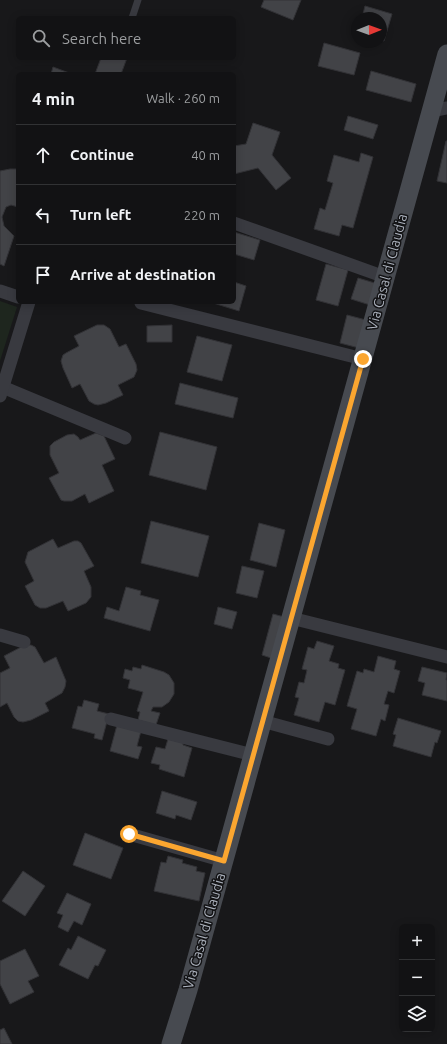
<!DOCTYPE html>
<html lang="en">
<head>
<meta charset="utf-8">
<style>
	body { margin:0; font-family:Ubuntu,sans-serif; background:#1b1b1d; color:#f1f3f6 }
	.controls { position:absolute; right:12px; bottom:12px; display:grid; overflow:hidden; border-radius:6px; box-shadow:0 2px 10px #0003 }
	.controls button { width:36px; height:36px; display:grid; place-items:center; padding:0; border:0; border-bottom:1px solid #313234; background:#121214; color:#f1f3f6; font:20px sans-serif }
	.compass { position:absolute; left:351px; top:12px; width:36px; height:36px; border-radius:50%; background:#121214; box-shadow:0 2px 10px #0003; rotate:89deg }
	.stop { position:absolute; width:12px; height:12px; margin:-9px; border:3px solid #fba630; border-radius:50%; background:#fff }
	.stop.end { background:#fba630; border-color:#fff; box-shadow:0 1px 4px #0008 }
	.list { margin:0; padding:0; list-style:none }
	h2 { display:flex; justify-content:space-between; align-items:center; height:52px; margin:0; padding:0 16px; font-size:17px }
	h2 small { font-size:13px; font-weight:400; color:#9c9ea0 }
	.list li { display:grid; grid-template-columns:26px 1fr auto; gap:12px; align-items:center; box-sizing:border-box; height:60px; padding:0 16px; border-top:1px solid #313234 }
	.list b { display:block; font-size:15px; white-space:nowrap }
	.list em { font-size:13px; font-style:normal; color:#9c9ea0 }
	.icon { flex:none; width:22px; height:22px; fill:none; stroke:currentColor; stroke-width:2; stroke-linecap:round; stroke-linejoin:round }
	.map { position:relative; flex:none; width:447px; height:1044px; overflow:hidden }
	.search { position:absolute; background:#121214; box-shadow:0 2px 10px #0003; left:16px; top:16px; width:220px; height:44px; display:flex; align-items:center; gap:10px; box-sizing:border-box; padding:0 14px; border-radius:6px; color:#9c9ea0; font-size:15px }
	.panel { position:absolute; background:#121214; box-shadow:0 2px 10px #0003; left:16px; top:72px; width:220px; height:232px; border-radius:6px }
	.map>svg:first-child { display:block }
</style>
</head>
<body>
<div class="map">
<svg width="447" height="1044" viewBox="0 0 447 1044">
	<rect width="100%" height="100%" fill="#18181a"/>
	<path fill="#1e261e" d="M0 301 17 307 0 361Z"/>
	<g fill="#424347" stroke="#323236">
		<path d="M264 0H301L293 20 261 7Z"/>
		<path d="M365 6 392 14 384 41 381 40V18H362Z"/>
		<path d="M324 43 360 53 354 75 318 66Z"/>
		<path d="M101 58H127L121 74H95Z"/>
		<path d="M53 67 72 74H51Z"/>
		<path d="M371 71 416 84 411 102 366 90Z"/>
		<path d="M348 116 378 125 373 139 344 130Z"/>
		<path d="M253 123 280 132 272 155 291 178 276 190 258 168 234 174V146L246 144Z"/>
		<path d="M446 141H447V183L437 181Z"/>
		<path d="M361 153 373 157 353 228 342 225 339 236 314 229 320 208 325 210 333 183 327 181 334 155 359 162Z"/>
		<path d="M10 169H18V207L11 205 6 207 2 217 4 226 14 236 4 266 0 264V171Z"/>
		<path d="M234 232 260 240 254 260 234 254Z"/>
		<path d="M326 264 348 270 338 306 316 300Z"/>
		<path d="M358 278 378 284 370 305 351 299Z"/>
		<path d="M234 282 246 286 239 311 210 302H234Z"/>
		<path d="M347 315 366 320 359 348 340 343Z"/>
		<path d="M97 325H104L110 329 119 347 126 344 136 364 137 370 134 377 118 385 123 395 106 403 98 405 94 404 89 401 80 384 72 388 63 368 61 361 63 355 66 353 79 346 74 336Z"/>
		<path d="M172 325V342H147V326Z"/>
		<path d="M197 336 232 345 222 381 187 372Z"/>
		<path d="M180 383 238 398 233 418 175 404Z"/>
		<path d="M160 432 217 447 206 490 149 475Z"/>
		<path d="M96 433 104 436 115 459 102 465 114 491 89 503 85 494 72 501H64L61 500 49 478 59 473 50 455V446L54 442 67 435 74 434 78 437 80 440Z"/>
		<path d="M151 521 209 536 198 577 141 563Z"/>
		<path d="M259 523 285 530 276 567 250 560Z"/>
		<path d="M53 539 58 548 74 541H78L81 543 94 566 84 571 91 587V597L86 603 68 611 63 601 46 608H40L35 605 25 586 34 581 25 562 28 552Z"/>
		<path d="M242 566 264 571 257 598 236 593Z"/>
		<path d="M126 587 141 591 140 595 159 600 150 631 104 618 107 607 119 611Z"/>
		<path d="M218 607 237 612 232 629 214 624Z"/>
		<path d="M273 614 288 618 277 660 262 655Z"/>
		<path d="M317 641 334 646 329 661 339 664 338 668 345 670 335 705 325 702 319 722 294 715 299 698 295 697 299 682 304 683 307 670 302 669 308 647 314 649Z"/>
		<path d="M25 645H31L35 647 44 663 56 657 66 681 65 687 62 693 45 703 49 711 31 720 23 722 18 721 14 717 7 703 0 707V673L10 668 4 656Z"/>
		<path d="M378 656 396 661 394 669 400 671 394 693 388 691 384 704 389 705 385 721 381 719 376 736 351 729 357 709 347 706 357 671 363 673 364 669 374 672Z"/>
		<path d="M142 665 164 672 169 675 174 683V694L169 702 162 707H153L151 711 160 713 156 725 138 720 140 712 137 711 143 692 128 688 130 680 123 678 125 669 132 671 133 667 141 669Z"/>
		<path d="M422 667 447 673 446 680H447V701L422 695 425 683 418 681Z"/>
		<path d="M84 700 99 704 97 711 109 714 102 740 94 738 95 734 72 728 78 706 82 707Z"/>
		<path d="M398 718 441 731 437 743 435 742 431 757 393 746 396 735 393 734Z"/>
		<path d="M117 725 141 731 137 746 142 747 138 759 110 751Z"/>
		<path d="M168 739 183 743V745L192 748 184 777 159 769 160 765 151 763 156 747 165 749Z"/>
		<path d="M162 791 197 802 191 820 176 815 175 819 156 813Z"/>
		<path d="M85 833 123 848 111 879 73 865Z"/>
		<path d="M168 856 183 860 182 863 197 867 196 871 205 873 199 901 154 891 161 862 166 863Z"/>
		<path d="M23 871 45 886 25 916 2 901Z"/>
		<path d="M67 893 91 904 82 925 74 921 68 932 58 927 63 915 57 913Z"/>
		<path d="M78 936 106 950 98 966 95 965 88 979 59 965 68 948 71 950Z"/>
		<path d="M25 949 39 976 28 981 34 992 10 1004 0 984V961Z"/>
		<path d="M4 1028 12 1044H0V1030Z"/>
	</g>
	<g fill="none" stroke-linecap="round" stroke-linejoin="round">
		<path stroke="#393a40" stroke-width="7" d="M132 18 138 0"/>
		<g stroke="#393a40" stroke-width="13">
			<path d="M431 111 447 108"/>
			<path d="M234 223 385 277"/>
			<path d="M0 291 18 297"/>
			<path d="M141 303 363 359"/>
			<path d="M0 386 125 438"/>
			<path d="M0 396 29 302"/>
			<path d="M291 618 447 657"/>
			<path d="M0 635 24 642"/>
			<path d="M111 719 253 755"/>
			<path d="M262 721 328 739"/>
			<path d="M129 834 224 861"/>
		</g>
		<path stroke="#474a50" stroke-width="19" d="M171 1044 188 990 447 54"/>
	</g>
	<g fill="none" stroke-linecap="round" stroke-linejoin="round">
		<path stroke="#fba630" stroke-width="5" d="M129 834 224 861 363 359"/>
	</g>
	<g text-anchor="middle" dominant-baseline="central" stroke-width="3" stroke-linejoin="round" paint-order="stroke">
		<g font-size="14" fill="#aab0bb" stroke="#131315">
			<text transform="translate(387 272) rotate(-75)">Via Casal di Claudia</text>
			<text transform="translate(204 931) rotate(-74)">Via Casal di Claudia</text>
		</g>
	</g>
</svg>
<div class="controls">
<button>+</button>
<button>−</button>
<button><svg class="icon" aria-label="layers" viewBox="0 0 24 24"><path d="M12 4l9 5-9 5-9-5zM3 14l9 5 9-5"/></svg></button>
</div>
<svg class="compass" viewBox="-18 -18 36 36"><path d="M0-13l5 13h-10z" fill="#e53935"/><path d="M0 13l5-13h-10z" fill="#9c9ea0"/></svg>
<div class="stop" style="left:129px;top:834px"></div>
<div class="stop end" style="left:363px;top:359px"></div>
<div class="search"><svg class="icon" aria-label="search" viewBox="0 0 24 24"><circle cx="10" cy="10" r="6"/><path d="M15 15l6 6"/></svg>Search here</div>
<section class="panel">
<h2>4 min<small>Walk · 260 m</small></h2>
<ul class="list">
<li><svg class="icon" aria-label="ahead" viewBox="0 0 24 24"><path d="M12 20V5M6 11l6-6 6 6"/></svg><div><b>Continue</b></div><em>40 m</em></li>
<li><svg class="icon" aria-label="left" viewBox="0 0 24 24"><path d="M17 20v-9H6M10 6l-5 5 5 5"/></svg><div><b>Turn left</b></div><em>220 m</em></li>
<li><svg class="icon" aria-label="arrive" viewBox="0 0 24 24"><path d="M6 21V4h12l-3 4 3 4H6"/></svg><div><b>Arrive at destination</b></div></li>
</ul>
</section>
</div>
</body>
</html>
